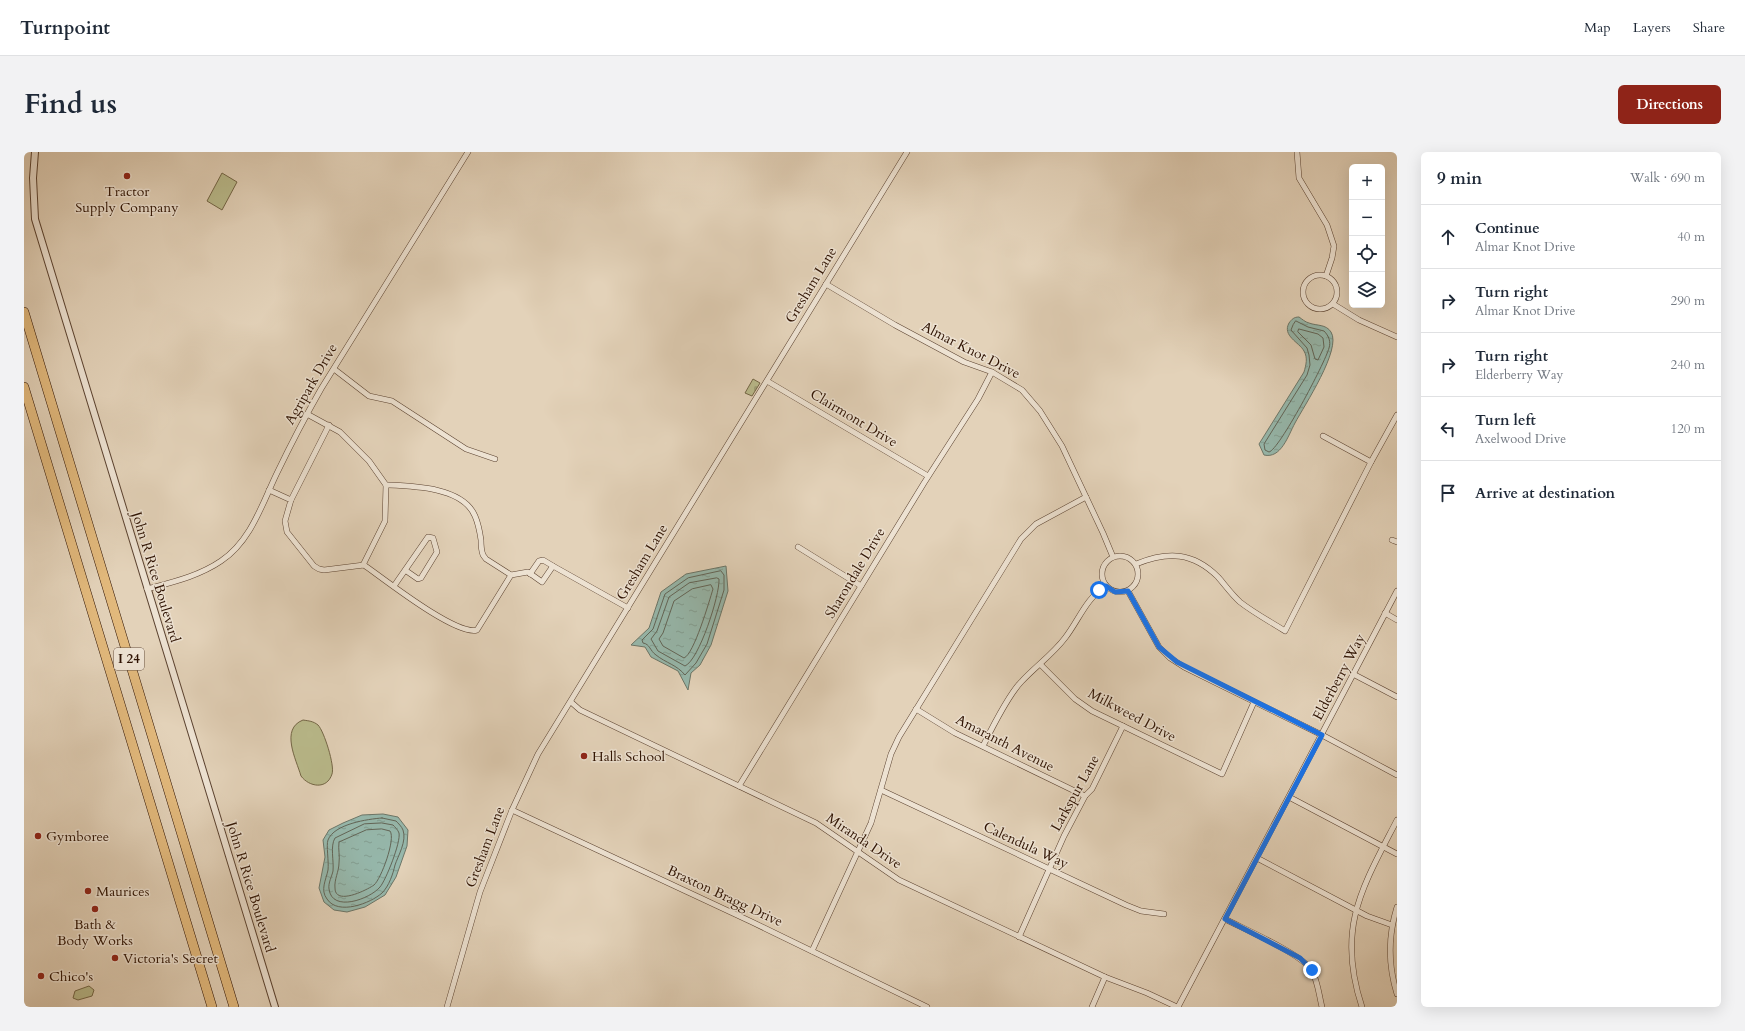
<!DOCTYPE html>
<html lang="en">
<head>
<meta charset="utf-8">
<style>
	body { margin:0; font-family:Cardo,serif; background:#f2f2f3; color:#1f2937 }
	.controls { position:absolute; right:12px; top:12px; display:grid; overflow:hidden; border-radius:6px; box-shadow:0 4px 16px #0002 }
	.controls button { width:36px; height:36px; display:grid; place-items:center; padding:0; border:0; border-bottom:1px solid #e0e1e3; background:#fff; color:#1f2937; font:20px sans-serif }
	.stop { position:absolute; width:12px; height:12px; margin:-9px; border:3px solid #1a73e8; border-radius:50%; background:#fff }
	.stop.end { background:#1a73e8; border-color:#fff; box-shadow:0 1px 4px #0008 }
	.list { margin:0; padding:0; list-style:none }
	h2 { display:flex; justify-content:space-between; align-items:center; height:52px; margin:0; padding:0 16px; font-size:17px }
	h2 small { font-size:13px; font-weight:400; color:#747a83 }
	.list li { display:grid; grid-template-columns:26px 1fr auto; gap:12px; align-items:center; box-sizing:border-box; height:64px; padding:0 16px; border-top:1px solid #e0e1e3 }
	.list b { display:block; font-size:15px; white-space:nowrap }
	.list p { margin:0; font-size:13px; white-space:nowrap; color:#747a83 }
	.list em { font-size:13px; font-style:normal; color:#747a83 }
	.icon { flex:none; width:22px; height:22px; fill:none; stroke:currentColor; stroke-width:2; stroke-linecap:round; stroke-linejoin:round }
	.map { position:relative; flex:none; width:1373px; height:855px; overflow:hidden; border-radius:6px }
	header { display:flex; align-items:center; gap:24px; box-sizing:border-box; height:56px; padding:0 20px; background:#fff; border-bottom:1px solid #e0e1e3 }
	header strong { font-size:19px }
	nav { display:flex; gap:22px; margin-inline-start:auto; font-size:14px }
	.intro { display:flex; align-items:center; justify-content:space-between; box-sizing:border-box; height:96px; padding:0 24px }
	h1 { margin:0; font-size:28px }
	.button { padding:10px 18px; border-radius:6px; background:#8f2418; color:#fff; font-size:14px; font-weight:700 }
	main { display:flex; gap:24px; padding:0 24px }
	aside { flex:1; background:#fff; border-radius:6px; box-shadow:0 4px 16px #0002 }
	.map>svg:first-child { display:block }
</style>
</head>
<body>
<header>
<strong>Turnpoint</strong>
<nav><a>Map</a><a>Layers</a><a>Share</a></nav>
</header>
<div class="intro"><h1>Find us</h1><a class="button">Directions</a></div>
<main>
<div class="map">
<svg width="1373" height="855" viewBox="0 0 1373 855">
	<defs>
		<pattern id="cemetery-stones" width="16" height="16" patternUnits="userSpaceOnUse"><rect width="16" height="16" fill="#b9ba8b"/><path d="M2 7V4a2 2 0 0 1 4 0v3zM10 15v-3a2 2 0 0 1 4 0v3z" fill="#9f9f76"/></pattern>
		<pattern id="water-ripples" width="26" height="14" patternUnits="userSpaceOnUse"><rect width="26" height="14" fill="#96b8ac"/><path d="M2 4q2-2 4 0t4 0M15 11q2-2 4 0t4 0" fill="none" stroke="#829d92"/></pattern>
	</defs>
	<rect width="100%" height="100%" fill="#e3d2b9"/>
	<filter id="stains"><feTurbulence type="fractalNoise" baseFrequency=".005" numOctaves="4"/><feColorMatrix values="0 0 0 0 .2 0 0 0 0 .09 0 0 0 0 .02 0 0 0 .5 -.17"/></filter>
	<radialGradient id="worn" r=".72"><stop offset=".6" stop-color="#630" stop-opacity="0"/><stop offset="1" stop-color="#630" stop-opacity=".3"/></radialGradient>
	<g fill="#b9ba8b" stroke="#746646">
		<path d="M198 21 213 30 198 58 183 49Z"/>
		<path d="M279 568C285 569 289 569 294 573 300 579 311 614 308 622 303 638 285 635 277 624 272 607 256 577 279 568Z"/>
		<path d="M65 834 70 838 68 844 54 848 49 846 51 839Z"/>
	</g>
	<path fill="url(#cemetery-stones)" stroke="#746646" d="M729 227 736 231 728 244 721 241Z"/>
	<g fill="url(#water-ripples)" stroke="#6c7668">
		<path d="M1275 165C1278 167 1281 170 1285 171 1293 174 1302 172 1307 180 1318 197 1280 254 1271 271 1264 284 1257 307 1240 303L1235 292 1280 220C1282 213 1284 206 1280 199 1275 190 1258 184 1265 171 1268 167 1270 165 1275 165Z"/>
		<path d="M702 414 704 439 687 493 676 513 667 521 664 538 654 519 627 505 621 495 607 493 625 476 637 440 662 422Z"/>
		<path d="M359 662 374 665 384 678 383 694 372 725 361 743 341 755 323 760 310 758 300 750 295 736 301 705 299 688 305 678 319 671 338 663Z"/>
	</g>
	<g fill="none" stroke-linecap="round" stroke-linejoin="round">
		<g stroke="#626557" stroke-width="1">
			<path d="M1272 169 1284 175 1300 179C1305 184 1307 190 1305 196 1301 211 1255 298 1245 300L1241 298 1240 292 1283 223 1286 213 1285 203 1283 196 1267 178 1269 173Z"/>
			<path d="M1275 177 1294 182 1299 186 1300 195 1294 208 1291 207 1287 193 1274 180Z"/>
			<path d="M697 419 700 423V438L683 492 672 511 661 523C653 513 642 511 632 503 626 499 626 492 619 491L618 488 629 477 641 442 664 426Z"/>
			<path d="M693 426 695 427C696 443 675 508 661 514L634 499 627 487 633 479 645 445 665 431Z"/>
			<path d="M687 433 689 437C685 450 670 502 660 506L639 494 635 487 639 481 650 449 668 437Z"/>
			<path d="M358 666 372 669C374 671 378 675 379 678 383 689 374 704 371 713 369 722 365 734 358 741 347 751 314 764 303 747 296 738 302 728 304 718 305 710 302 693 304 688 310 672 344 667 358 666Z"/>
			<path d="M358 671 369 673C371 675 374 678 375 681 377 690 362 728 356 735 346 747 308 761 305 737 304 731 308 724 309 719 310 709 306 694 311 686L340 672Z"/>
			<path d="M358 677 366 679C372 687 357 727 350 733 343 738 311 754 311 736 310 728 315 719 315 711 316 704 314 697 315 690L342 678Z"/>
		</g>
		<defs>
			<g id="minor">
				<path d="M1273 0 1275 26 1303 73 1310 94 1308 106 1302 124"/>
				<circle cx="1296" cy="140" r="17"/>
				<path d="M802 132 871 173 940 210 968 220 998 238 1016 259 1038 294 1079 381 1089 405"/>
				<path d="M1309 152 1335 168 1373 185"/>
				<path d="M310 217 345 244 368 249 442 297 471 307"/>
				<path d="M743 229 904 324"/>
				<path d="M283 262 316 280 345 309 362 333C389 334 439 335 451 364 454 371 456 381 457 388 457 393 457 398 459 403L462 407 487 423"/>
				<path d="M1299 284 1347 310"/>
				<path d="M245 338 267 348 261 369 263 380 290 414 295 417 300 418 340 413C360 427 432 484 453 478L487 423 504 420 518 430 529 414 604 456"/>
				<path d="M267 348 305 273"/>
				<path d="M1368 388 1373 390"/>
				<path d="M774 395 837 434"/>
				<circle cx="1096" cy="422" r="18"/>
				<path d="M1112 412C1144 399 1169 400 1194 425 1201 433 1208 443 1216 450 1230 461 1247 470 1261 479L1347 310 1373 263"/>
				<path d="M339 413 361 369 362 333"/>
				<path d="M506 422 515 409 519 408 529 414"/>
				<path d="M370 434 404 385 409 386 413 400 397 426 394 427 381 418"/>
				<path d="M123 437C149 430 175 424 197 409 227 389 238 352 253 321 267 292 281 265 297 237L444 0"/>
				<path d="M1104 439 1135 495 1146 506 1160 515 1298 583 1373 623"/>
				<path d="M1361 461 1373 468"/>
				<path d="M1016 512 1051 547 1068 559 1198 622 1230 550"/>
				<path d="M1329 522 1373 545"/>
				<path d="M547 550 556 558 792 671 875 728 1081 825 1123 841 1153 855"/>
				<path d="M892 557 931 581 1061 644"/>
				<path d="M959 594C968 576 984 543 998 529 1012 514 1029 502 1041 486 1055 468 1062 446 1082 434"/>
				<path d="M715 634 900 331 954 247 968 220"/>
				<path d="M857 638 1102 753 1117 759 1140 762"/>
				<path d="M1265 645 1373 702"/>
				<path d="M488 658 728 770 903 855"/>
				<path d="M1233 706 1343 764 1368 773"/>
				<path d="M1373 755C1364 784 1364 813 1373 842"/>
				<path d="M1201 767C1220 777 1280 803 1288 819 1294 830 1295 843 1298 855"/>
				<path d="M995 785 1040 684 1061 644 1068 637 1099 574"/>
				<path d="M788 799 847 671 867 602 875 585 997 387 1012 372 1062 345"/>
				<path d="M423 855 456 740 488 658 514 602 883 0"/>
				<path d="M1068 855 1081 825"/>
				<path d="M1154 855 1373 439"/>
				<path d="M1338 855C1312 776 1338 736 1373 668"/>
			</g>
			<path id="tertiary" d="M11 0 9 26 11 67 251 855"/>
			<g id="motorway">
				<path d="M0 160 210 855"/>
				<path d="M0 235 188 855"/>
			</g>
		</defs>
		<use href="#minor" stroke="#5b4230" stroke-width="6"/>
		<use href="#tertiary" stroke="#5b4230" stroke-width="8"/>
		<use href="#motorway" stroke="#2e1202" stroke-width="10"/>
		<use href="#minor" stroke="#ede2d2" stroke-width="5"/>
		<use href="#tertiary" stroke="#ede2d2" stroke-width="6"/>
		<use href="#motorway" stroke="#e2b97c" stroke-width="9"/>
	</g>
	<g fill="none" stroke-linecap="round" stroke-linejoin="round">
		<path stroke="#1a73e8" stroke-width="5" d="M1075 438 1082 434 1091 440 1104 439 1135 495 1153 510 1298 583 1201 767 1276 806 1288 818"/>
	</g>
	<g fill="#8f2418" stroke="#ede2d2" stroke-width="1.5">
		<circle cx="103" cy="24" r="4"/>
		<circle cx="560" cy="604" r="4"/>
		<circle cx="14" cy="684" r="4"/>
		<circle cx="64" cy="739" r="4"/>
		<circle cx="71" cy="757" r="4"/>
		<circle cx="91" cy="806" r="4"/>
		<circle cx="17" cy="824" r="4"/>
	</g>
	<g text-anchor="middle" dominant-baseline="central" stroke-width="3" stroke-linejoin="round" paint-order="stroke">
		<rect fill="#ede2d2" stroke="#675040" stroke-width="1" x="90" y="496" width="30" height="22" rx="3"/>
		<g font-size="13" font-weight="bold" fill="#2e1202">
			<text x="105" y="507">I 24</text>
		</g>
		<g font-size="14" fill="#2e1202" stroke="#ede2d2" text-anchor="start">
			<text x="103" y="39" text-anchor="middle">Tractor<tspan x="103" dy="16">Supply Company</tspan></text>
			<text x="568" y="604">Halls School</text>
			<text x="22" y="684">Gymboree</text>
			<text x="72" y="739">Maurices</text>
			<text x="71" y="772" text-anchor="middle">Bath &amp;<tspan x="71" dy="16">Body Works</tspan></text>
			<text x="99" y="806">Victoria's Secret</text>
			<text x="25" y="824">Chico's</text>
		</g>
		<g font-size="14" fill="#2e1202" stroke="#ede2d2">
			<text transform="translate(787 133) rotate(-59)">Gresham Lane</text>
			<text transform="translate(947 198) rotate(27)">Almar Knot Drive</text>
			<text transform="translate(287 232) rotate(-60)">Agripark Drive</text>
			<text transform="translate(830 266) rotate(31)">Clairmont Drive</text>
			<text transform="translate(618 410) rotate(-59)">Gresham Lane</text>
			<text transform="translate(831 421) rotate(-59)">Sharondale Drive</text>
			<text transform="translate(132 425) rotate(73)">John R Rice Boulevard</text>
			<text transform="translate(1315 525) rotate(-62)">Elderberry Way</text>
			<text transform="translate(1108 563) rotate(28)">Milkweed Drive</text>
			<text transform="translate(981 591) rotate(27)">Amaranth Avenue</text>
			<text transform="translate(1051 641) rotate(-61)">Larkspur Lane</text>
			<text transform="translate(840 689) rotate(34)">Miranda Drive</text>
			<text transform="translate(1002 693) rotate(25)">Calendula Way</text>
			<text transform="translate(461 695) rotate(-69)">Gresham Lane</text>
			<text transform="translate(227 735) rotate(73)">John R Rice Boulevard</text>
			<text transform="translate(701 744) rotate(25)">Braxton Bragg Drive</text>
		</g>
	</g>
	<rect width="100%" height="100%" filter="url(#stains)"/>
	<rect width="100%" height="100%" fill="url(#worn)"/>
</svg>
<div class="controls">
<button>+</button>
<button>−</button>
<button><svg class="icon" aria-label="locate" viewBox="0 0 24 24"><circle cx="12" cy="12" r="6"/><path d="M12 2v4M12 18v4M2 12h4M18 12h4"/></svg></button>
<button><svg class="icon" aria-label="layers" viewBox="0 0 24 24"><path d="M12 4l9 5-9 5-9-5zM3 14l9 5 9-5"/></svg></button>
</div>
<div class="stop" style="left:1075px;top:438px"></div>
<div class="stop end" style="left:1288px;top:818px"></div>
</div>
<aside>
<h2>9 min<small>Walk · 690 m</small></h2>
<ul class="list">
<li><svg class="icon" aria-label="ahead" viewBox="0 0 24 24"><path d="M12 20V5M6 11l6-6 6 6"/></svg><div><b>Continue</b><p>Almar Knot Drive</p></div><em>40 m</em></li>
<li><svg class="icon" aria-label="right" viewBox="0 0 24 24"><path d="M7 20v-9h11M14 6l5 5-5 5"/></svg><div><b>Turn right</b><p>Almar Knot Drive</p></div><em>290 m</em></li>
<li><svg class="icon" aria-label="right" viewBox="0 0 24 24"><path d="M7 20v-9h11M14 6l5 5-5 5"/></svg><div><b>Turn right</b><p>Elderberry Way</p></div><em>240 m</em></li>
<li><svg class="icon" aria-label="left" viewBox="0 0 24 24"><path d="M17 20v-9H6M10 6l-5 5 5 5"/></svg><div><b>Turn left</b><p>Axelwood Drive</p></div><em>120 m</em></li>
<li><svg class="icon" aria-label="arrive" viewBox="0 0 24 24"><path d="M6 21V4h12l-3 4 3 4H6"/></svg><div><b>Arrive at destination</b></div></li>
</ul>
</aside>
</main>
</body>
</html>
